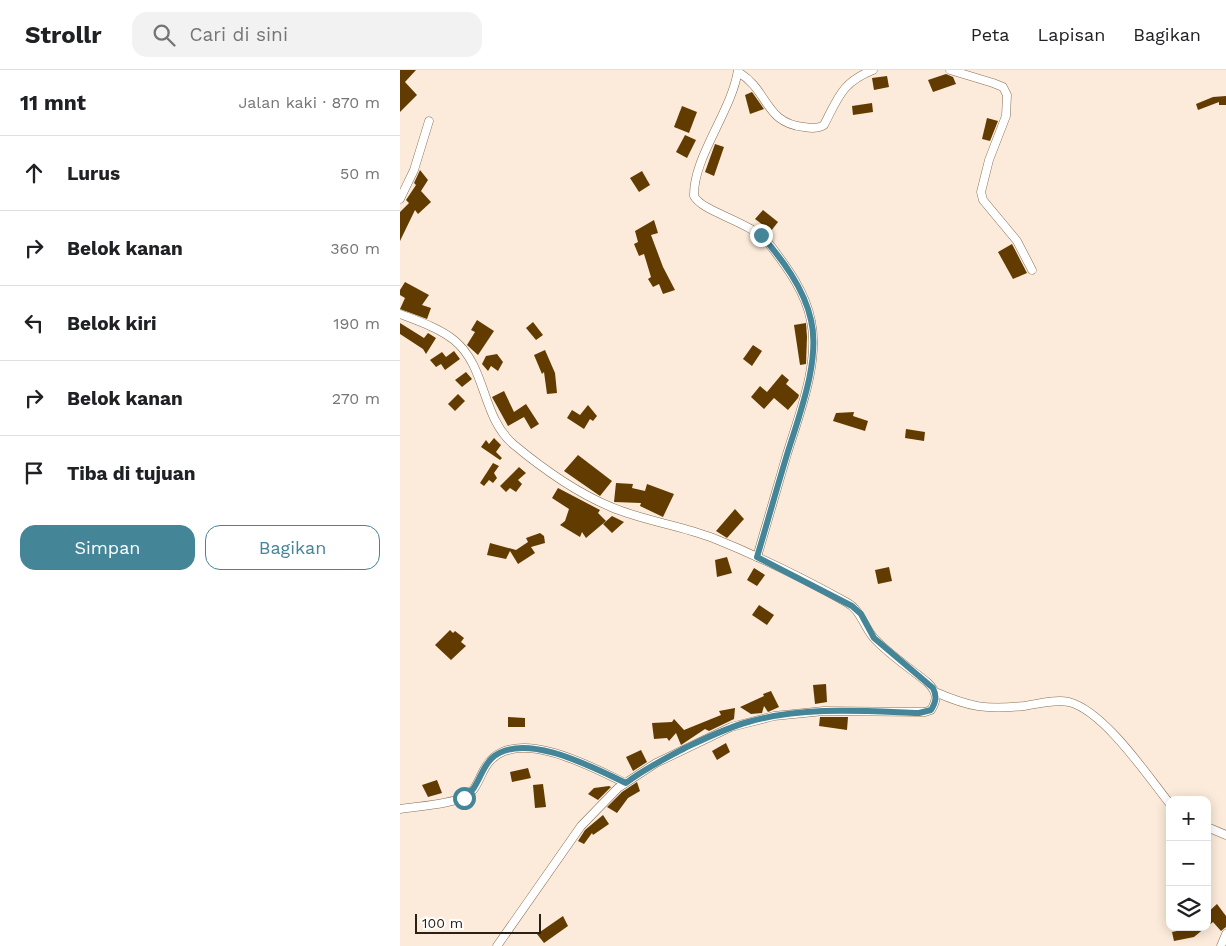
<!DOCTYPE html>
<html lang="id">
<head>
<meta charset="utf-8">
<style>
	body { margin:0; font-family:"Work Sans",sans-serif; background:#f2f2f2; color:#202124 }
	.controls { position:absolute; right:15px; bottom:15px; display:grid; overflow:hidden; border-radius:10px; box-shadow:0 2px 12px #0003 }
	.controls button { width:45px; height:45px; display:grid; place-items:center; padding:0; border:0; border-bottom:1px solid #e0e0e0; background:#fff; color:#202124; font:25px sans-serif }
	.scale { position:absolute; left:15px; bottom:12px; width:126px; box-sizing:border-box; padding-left:5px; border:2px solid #2a2015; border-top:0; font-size:14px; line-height:18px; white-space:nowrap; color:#2a2015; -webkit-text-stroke:4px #fff; paint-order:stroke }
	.stop { position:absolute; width:15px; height:15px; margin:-11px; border:4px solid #458598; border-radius:50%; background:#fff }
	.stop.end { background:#458598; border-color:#fff; box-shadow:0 1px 5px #0008 }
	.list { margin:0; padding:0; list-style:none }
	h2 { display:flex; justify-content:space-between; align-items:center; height:65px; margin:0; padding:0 20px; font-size:21px }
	h2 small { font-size:16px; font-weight:400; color:#757577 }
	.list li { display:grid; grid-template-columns:32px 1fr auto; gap:15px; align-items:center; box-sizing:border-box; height:75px; padding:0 20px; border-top:1px solid #e0e0e0 }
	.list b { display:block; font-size:19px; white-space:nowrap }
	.list em { font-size:16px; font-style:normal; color:#757577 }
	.actions { display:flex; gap:10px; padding:15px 20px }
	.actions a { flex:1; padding:11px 0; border:1px solid #458598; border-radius:15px; text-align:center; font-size:18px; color:#458598 }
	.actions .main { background:#458598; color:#fff }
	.icon { flex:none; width:28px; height:28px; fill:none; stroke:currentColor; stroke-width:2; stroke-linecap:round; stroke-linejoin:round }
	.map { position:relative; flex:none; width:826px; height:876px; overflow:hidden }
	header { display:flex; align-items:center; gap:30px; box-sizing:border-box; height:70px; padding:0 25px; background:#fff; border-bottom:1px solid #e0e0e0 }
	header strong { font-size:24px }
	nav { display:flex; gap:28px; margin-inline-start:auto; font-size:18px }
	.search { width:350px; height:45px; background:#f2f2f2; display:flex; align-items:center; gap:12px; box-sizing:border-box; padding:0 18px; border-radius:15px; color:#757577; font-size:19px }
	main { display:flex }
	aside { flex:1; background:#fff }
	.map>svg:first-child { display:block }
</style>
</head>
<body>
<header>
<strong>Strollr</strong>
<div class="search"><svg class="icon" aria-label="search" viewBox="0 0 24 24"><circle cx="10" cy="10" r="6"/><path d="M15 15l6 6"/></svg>Cari di sini</div>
<nav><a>Peta</a><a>Lapisan</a><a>Bagikan</a></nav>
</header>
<main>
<aside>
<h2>11 mnt<small>Jalan kaki · 870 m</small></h2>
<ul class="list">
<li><svg class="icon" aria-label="ahead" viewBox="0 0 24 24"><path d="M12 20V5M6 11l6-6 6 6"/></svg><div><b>Lurus</b></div><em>50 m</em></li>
<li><svg class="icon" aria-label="right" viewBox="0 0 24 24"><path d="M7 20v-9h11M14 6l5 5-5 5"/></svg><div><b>Belok kanan</b></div><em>360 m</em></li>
<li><svg class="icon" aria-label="left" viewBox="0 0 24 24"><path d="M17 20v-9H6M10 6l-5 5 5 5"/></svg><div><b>Belok kiri</b></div><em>190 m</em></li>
<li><svg class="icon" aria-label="right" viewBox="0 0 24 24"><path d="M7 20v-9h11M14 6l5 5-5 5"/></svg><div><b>Belok kanan</b></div><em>270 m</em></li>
<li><svg class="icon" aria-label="arrive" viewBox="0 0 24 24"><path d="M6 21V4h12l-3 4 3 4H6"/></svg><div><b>Tiba di tujuan</b></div></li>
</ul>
<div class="actions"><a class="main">Simpan</a><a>Bagikan</a></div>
</aside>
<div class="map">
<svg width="826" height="876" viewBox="0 0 826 876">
	<rect width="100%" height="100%" fill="#fcebda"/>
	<g fill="#613b00">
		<path d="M0 0H16L5 12 17 25 0 42Z"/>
		<path d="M546 4 553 7 556 14 533 22 528 10Z"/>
		<path d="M487 6 489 17 474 20 472 8Z"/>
		<path d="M352 22 364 39 350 44 345 25Z"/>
		<path d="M826 26V35H819V32L798 40 796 34 813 27Z"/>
		<path d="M472 33 473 42 453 45 452 36Z"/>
		<path d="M282 36 297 42 289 63 274 57Z"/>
		<path d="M587 48 598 51 590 71 582 69Z"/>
		<path d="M285 65 296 70 287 88 276 82Z"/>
		<path d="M315 74 324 77 314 106 305 102Z"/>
		<path d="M20 100 28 110 21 121 31 132 18 144 15 140 0 171V142L9 133 6 130 16 115 14 113Z"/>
		<path d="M242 101 250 115 239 122 230 108Z"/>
		<path d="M363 140 378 152 371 161 355 149Z"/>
		<path d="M254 150 258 163 251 165 263 197 275 220 263 224 259 214 253 217 248 209 251 207 244 184 239 186 234 174 238 172 235 161Z"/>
		<path d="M612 174 627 203 613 209 598 182Z"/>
		<path d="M5 212 29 225 22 235 31 238 27 249 0 239 5 228 0 225V220Z"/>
		<path d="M77 250 94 261 78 285 67 275 75 262 71 260Z"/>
		<path d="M133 252 143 265 136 270 126 258Z"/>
		<path d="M0 253 24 268 28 263 36 268 26 284 23 279 0 264Z"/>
		<path d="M406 253 407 267 406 294 400 295 394 255Z"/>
		<path d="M353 275 362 281 352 296 343 289Z"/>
		<path d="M145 280 155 303 157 323 147 324 144 302 142 304 134 285Z"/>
		<path d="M54 281 60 289 45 300 41 294 36 297 30 290 42 282 46 287Z"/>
		<path d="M97 284 103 292 98 301 91 296 88 301 82 294 86 286Z"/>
		<path d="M66 302 72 309 62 317 55 310Z"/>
		<path d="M382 304 389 310 386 314 399 325 398 328 388 340 374 328 364 339 351 327 360 316 367 322Z"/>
		<path d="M104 321 114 342 126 334 139 354 131 359 124 347 108 356 92 327Z"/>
		<path d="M58 324 65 331 55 341 48 334Z"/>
		<path d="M188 335 197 346 193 351 190 349 184 359 167 348 172 340 180 345Z"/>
		<path d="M454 342 453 346 468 351 465 361 433 351 436 343Z"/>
		<path d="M506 359 525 362 524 371 505 368Z"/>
		<path d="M94 368 101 375 96 382 102 388 100 390 81 377 86 370 89 374Z"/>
		<path d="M178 385 212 411 200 426 164 401Z"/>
		<path d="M93 393 99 396 94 403 97 408 93 413 89 410 84 416 80 413Z"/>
		<path d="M119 397 126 403 118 410 122 414 116 422 110 418 106 422 100 416Z"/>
		<path d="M216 413 233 414 232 418 245 421 247 414 274 424 263 447 240 436 241 433 214 432Z"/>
		<path d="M158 418 200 440 198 443 206 451 186 468 182 462 180 467 160 455 165 451 169 439 152 428Z"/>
		<path d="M335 439 344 449 327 468 316 461Z"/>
		<path d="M212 446 224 452 212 463 203 454Z"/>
		<path d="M140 463 144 466 145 473 131 477 135 483 118 494 110 481 106 489 87 485 90 473 116 480 128 472 126 468Z"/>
		<path d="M327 487 332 503 317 507 315 490Z"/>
		<path d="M489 497 492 511 478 514 475 500Z"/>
		<path d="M354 498 365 505 357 516 347 510Z"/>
		<path d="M359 535 374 545 367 555 352 545Z"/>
		<path d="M50 560 53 563 55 561 64 568 61 572 66 576 51 590 35 575Z"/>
		<path d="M426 614 427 632 415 634 413 615Z"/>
		<path d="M371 621 379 637 368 642 364 636 362 643 351 644 340 637 364 626 363 624Z"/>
		<path d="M335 638 334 649 309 661 305 659 281 675 276 663 269 671 267 668 254 669 252 653 272 652 274 649 284 660 321 645 319 641Z"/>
		<path d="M108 647 125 648V657H108Z"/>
		<path d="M420 647H448L447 660 419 656Z"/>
		<path d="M326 673 330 682 317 690 312 681Z"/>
		<path d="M241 680 247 692 233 701 226 687Z"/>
		<path d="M128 698 131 708 112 712 110 702Z"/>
		<path d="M37 710 42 723 28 727 22 715Z"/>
		<path d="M237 712 240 721 228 728 217 743 207 737 222 722Z"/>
		<path d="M143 714 146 737 135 738 133 715Z"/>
		<path d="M209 716 211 717 198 730 188 724 194 718Z"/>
		<path d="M203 745 209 754 193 765 192 763 184 774 178 771 185 760Z"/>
		<path d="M817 834 826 846V857L821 861 813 852 807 857V843Z"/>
		<path d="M163 846 168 856 144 873 137 864Z"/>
		<path d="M797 857H806L794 867 774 871 772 862Z"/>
	</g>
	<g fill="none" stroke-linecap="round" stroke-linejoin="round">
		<defs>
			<g id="minor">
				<path d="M338 0C332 41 293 87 294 126 303 143 352 151 370 175 387 197 406 223 411 251 420 292 399 345 387 384 377 418 367 453 357 487"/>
				<path d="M550 0 593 13 603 17 607 25 606 46 589 90 581 122 583 130 617 171 632 200"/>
				<path d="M338 2C369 20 364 53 404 57 411 58 418 59 424 55 438 28 442 12 473 0"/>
				<path d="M0 129 14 100 29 51"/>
				<path d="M0 244C18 251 39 258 54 270 87 297 81 346 113 374 143 399 175 422 211 437 244 451 280 455 313 468 358 486 403 508 446 532 461 540 463 555 473 567 488 584 510 598 528 613 537 622 538 629 531 640L525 642 424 641 374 646 331 657 256 693 218 718 181 756 97 876"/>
				<path d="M535 622C570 637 585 640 624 636 637 634 655 629 669 632 704 641 747 705 770 734"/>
				<path d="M0 739C18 736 47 735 64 727 80 720 80 698 93 688 125 660 194 698 225 713"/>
				<path d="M807 757 826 765"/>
				<path d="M821 876 826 864"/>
			</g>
		</defs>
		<use href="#minor" stroke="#866f55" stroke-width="9"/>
		<use href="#minor" stroke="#fff" stroke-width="8"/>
	</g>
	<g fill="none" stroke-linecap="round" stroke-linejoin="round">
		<path stroke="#458598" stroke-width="6" d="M64 728C79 718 80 699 92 688 124 660 194 698 226 713 244 699 264 689 285 678 306 668 326 658 348 652 404 636 463 641 519 643L531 640C536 632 537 626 533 618L474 568 461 544 452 536 357 487C367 454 376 421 386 388 398 348 421 291 411 250 404 218 382 189 361 165"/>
	</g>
</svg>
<div class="controls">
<button>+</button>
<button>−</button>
<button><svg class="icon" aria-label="layers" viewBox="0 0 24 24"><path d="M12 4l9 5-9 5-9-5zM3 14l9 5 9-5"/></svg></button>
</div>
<div class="scale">100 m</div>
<div class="stop" style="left:64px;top:728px"></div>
<div class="stop end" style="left:361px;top:165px"></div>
</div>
</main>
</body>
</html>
